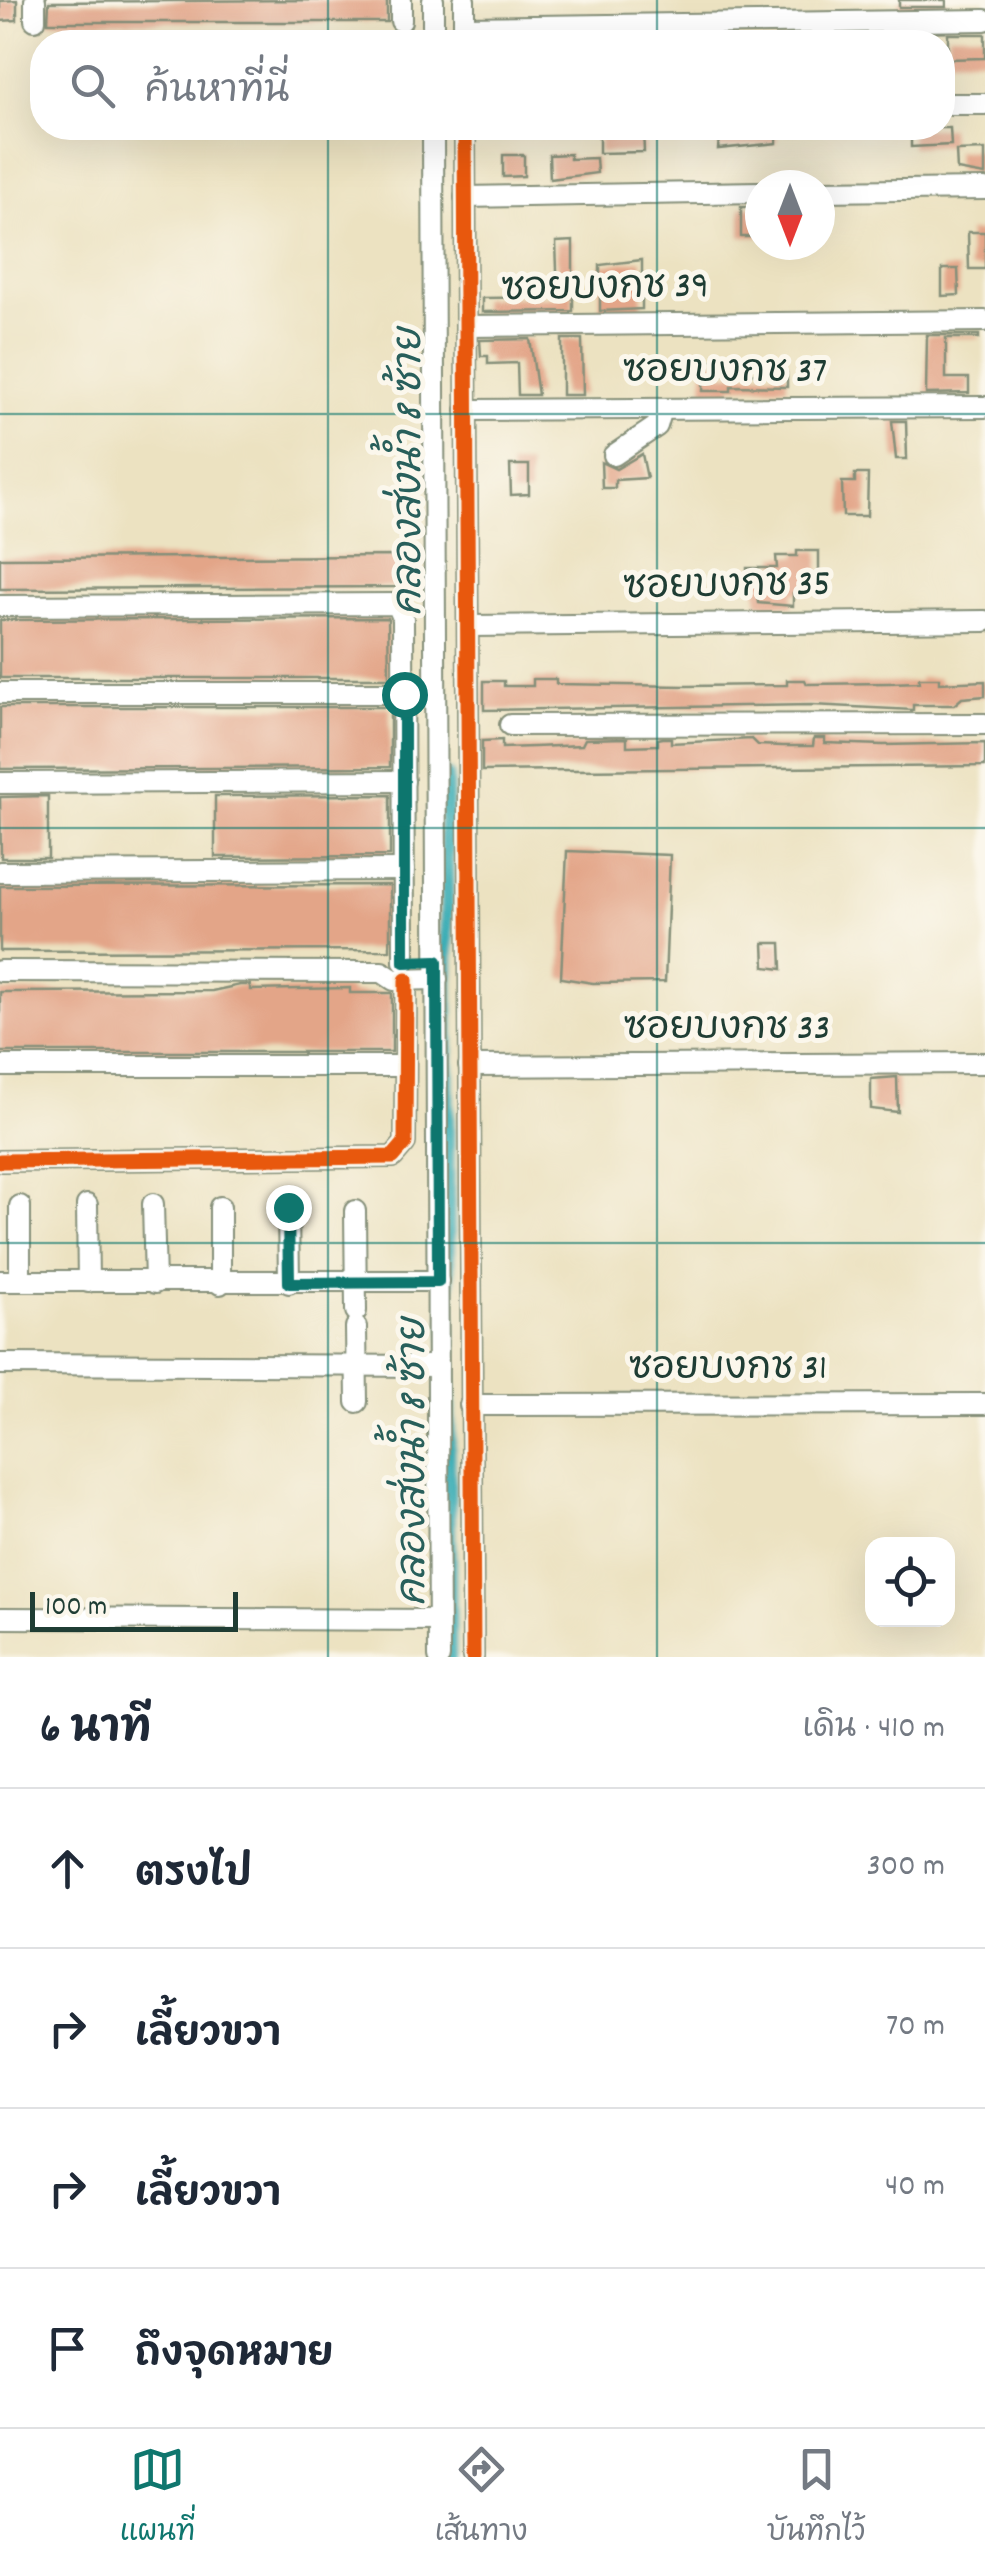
<!DOCTYPE html>
<html lang="th">
<head>
<meta charset="utf-8">
<style>
	body { margin:0; font-family:Dekko,"Playpen Sans Thai",sans-serif; background:#f6f6f7; color:#1f2937 }
	.controls { position:absolute; right:30px; bottom:30px; display:grid; overflow:hidden; border-radius:20px; box-shadow:0 10px 40px #0002 }
	.controls button { width:90px; height:90px; display:grid; place-items:center; padding:0; border:0; border-bottom:2px solid #e0e1e3; background:#fff; color:#1f2937; font:50px sans-serif }
	.compass { position:absolute; left:745px; top:170px; width:90px; height:90px; border-radius:50%; background:#fff; box-shadow:0 10px 40px #0002; rotate:180deg }
	.scale { position:absolute; left:30px; bottom:25px; width:208px; box-sizing:border-box; padding-left:10px; border:5px solid #1f3d34; border-top:0; font-size:28px; line-height:35px; white-space:nowrap; color:#1f3d34; -webkit-text-stroke:8px #fbf7ec; paint-order:stroke }
	.stop { position:absolute; width:30px; height:30px; margin:-22px; border:8px solid #0f766e; border-radius:50%; background:#fff }
	.stop.end { background:#0f766e; border-color:#fff; box-shadow:0 2px 10px #0008 }
	.list { margin:0; padding:0; list-style:none }
	h2 { display:flex; justify-content:space-between; align-items:center; height:130px; margin:0; padding:0 40px; font-size:42px }
	h2 small { font-size:32px; font-weight:400; color:#747a83 }
	.list li { display:grid; grid-template-columns:65px 1fr auto; gap:30px; align-items:center; box-sizing:border-box; height:160px; padding:0 40px; border-top:2px solid #e0e1e3 }
	.list b { display:block; font-size:38px; white-space:nowrap }
	.list em { font-size:32px; font-style:normal; color:#747a83 }
	.icon { flex:none; width:55px; height:55px; fill:none; stroke:currentColor; stroke-width:2; stroke-linecap:round; stroke-linejoin:round }
	.map { position:relative; flex:none; width:985px; height:1657px; overflow:hidden }
	.search { position:absolute; background:#fff; box-shadow:0 10px 40px #0002; left:30px; right:30px; top:30px; height:110px; display:flex; align-items:center; gap:25px; box-sizing:border-box; padding:0 35px; border-radius:40px; color:#747a83; font-size:38px }
	.sheet { height:770px; background:#fff }
	nav { display:flex; justify-content:space-around; align-items:center; box-sizing:border-box; height:140px; border-top:2px solid #e0e1e3; background:#fff; font-size:28px; color:#747a83 }
	nav a { display:grid; justify-items:center; gap:5px }
	nav .on { color:#0f766e }
	.map>svg:first-child { display:block }
</style>
</head>
<body>
<div class="map">
<svg width="985" height="1657" viewBox="0 0 985 1657">
	<rect width="100%" height="100%" fill="#fbf7ec"/>
	<filter id="ink" filterUnits="userSpaceOnUse"><feTurbulence type="fractalNoise" baseFrequency=".01" numOctaves="2"/><feDisplacementMap in="SourceGraphic" scale="20" xChannelSelector="R" yChannelSelector="G"/><feConvolveMatrix kernelMatrix="1 2 1 2 8 2 1 2 1" color-interpolation-filters="sRGB"/></filter>
	<filter id="wash" filterUnits="userSpaceOnUse"><feTurbulence type="fractalNoise" baseFrequency=".0048" numOctaves="4" result="noise"/><feDisplacementMap in="SourceGraphic" scale="40" xChannelSelector="R" yChannelSelector="G"/><feGaussianBlur stdDeviation="2.25" result="paint"/><feColorMatrix in="noise" values="0 0 0 0 0 0 0 0 0 0 0 0 0 0 0 0 0 1.4 0 .05"/><feComposite in="paint" operator="in"/></filter>
	<g filter="url(#wash)">
		<rect width="100%" height="100%" fill="#ece2c1"/>
		<g fill="none" stroke-linecap="round" stroke-linejoin="round">
			<path stroke="#3daeb6" stroke-width="15" d="M446 776 449 1657"/>
		</g>
		<g id="blocks">
			<g fill="#e3a588">
				<path d="M17 0V20L0 21V1Z"/>
				<path d="M304 0 387 1V22H48L49 2Z"/>
				<rect x="899" y="0" width="47" height="7"/>
				<path d="M948 34H985V58L948 59Z"/>
				<path d="M599 128H643L644 152 599 153Z"/>
				<path d="M720 128 777 131V143L718 149Z"/>
				<path d="M911 128H950L951 145 911 147Z"/>
				<path d="M985 150V175L957 170 956 151Z"/>
				<path d="M570 154V159L596 158 597 173 550 179 549 155Z"/>
				<path d="M503 155H524V176L503 177Z"/>
				<rect x="741" y="207" width="19" height="30"/>
				<path d="M968 232H985V269H969Z"/>
				<path d="M573 241V311L482 312V298L558 297 556 242Z"/>
				<path d="M642 260V309L600 311V265Z"/>
				<path d="M942 269H958L959 295 942 296Z"/>
				<path d="M927 335H979V338H946V378H969V393L926 394Z"/>
				<path d="M530 339 538 395H518L517 363 488 364V356H481L480 340Z"/>
				<path d="M562 339H582L583 395H562Z"/>
				<path d="M704 360 716 361V374L787 373V387L731 386V391H703Z"/>
				<path d="M892 421H906L907 459H896Z"/>
				<path d="M642 454 647 478 615 480V488H602L601 462 616 469Z"/>
				<path d="M510 465H529V494L511 495Z"/>
				<path d="M855 474H868L867 516H843L842 482H855Z"/>
				<path d="M797 551H819V589L793 593V606L758 603 756 585H747V568H777L776 556H797Z"/>
				<path d="M399 556 400 587 0 589V558Z"/>
				<path d="M388 618 389 678H0V620Z"/>
				<path d="M919 678H939V683L985 681V696L962 698 954 705H913V710L812 705 484 710V681H504V686H533V679H556V684L687 686 787 685V680H805L807 684 889 683 919 682Z"/>
				<path d="M0 707H390V767L0 769Z"/>
				<path d="M627 738V746L658 745V739L663 738H671V743L752 739 758 745 783 746H813L814 738H825V743L883 745 985 743V766L482 771V741L502 740V748L534 747 582 745 585 739Z"/>
				<path d="M390 795V856L215 857V796Z"/>
				<path d="M48 796V858H1L0 797Z"/>
				<path d="M567 851 670 855 665 982 593 983 561 978Z"/>
				<path d="M390 885V950L0 951V886Z"/>
				<path d="M764 943H781L782 969 765 967Z"/>
				<path d="M240 985H250V990L350 988V993H392V1052H0V992L212 991Z"/>
				<path d="M897 1077 898 1112 871 1109V1079Z"/>
			</g>
		</g>
	</g>
	<g filter="url(#ink)">
		<use href="#blocks" fill-opacity="0" stroke="#86907a" stroke-width="2.5"/>
		<g fill="none" stroke-linecap="round" stroke-linejoin="round">
			<defs>
				<g id="minor">
					<path d="M35 0V20"/>
					<path d="M401 0V21"/>
					<path d="M433 0V42"/>
					<path d="M464 0V42"/>
					<path d="M464 27 985 20"/>
					<path d="M942 104H985"/>
					<path d="M433 128 439 1657"/>
					<path d="M465 128 473 1657"/>
					<path d="M820 191 985 189"/>
					<path d="M465 197 760 192"/>
					<path d="M466 326 985 321"/>
					<path d="M466 410 985 407"/>
					<path d="M614 455 657 426 662 409"/>
					<path d="M0 606 397 604 403 618 404 962"/>
					<path d="M470 626 985 621"/>
					<path d="M0 693H404"/>
					<path d="M510 725 985 724"/>
					<path d="M0 783 404 781"/>
					<path d="M0 872 404 870"/>
					<path d="M0 971 382 972 394 980 437 979"/>
					<path d="M0 1066H404"/>
					<path d="M469 1066 985 1063"/>
					<path d="M0 1161 393 1157 405 1143 406 980"/>
					<path d="M153 1204 155 1283"/>
					<path d="M87 1205 88 1282"/>
					<path d="M20 1206V1281"/>
					<path d="M220 1207V1284"/>
					<path d="M288 1207 289 1283"/>
					<path d="M355 1211 356 1311"/>
					<path d="M0 1281H438"/>
					<path d="M356 1327 357 1402"/>
					<path d="M0 1364 438 1366"/>
					<path d="M470 1405 985 1404"/>
					<path d="M0 1618 439 1620"/>
				</g>
			</defs>
			<use href="#minor" stroke="#86907a" stroke-width="24"/>
			<use href="#minor" stroke="#fff" stroke-width="20"/>
			<defs>
				<g id="cycleway">
					<path d="M465 128 473 1657"/>
					<path d="M0 1161 393 1157 405 1143 406 980"/>
				</g>
			</defs>
			<use href="#cycleway" stroke="#fbf7ec" stroke-width="21"/>
			<use href="#cycleway" stroke="#e8590c" stroke-width="15"/>
		</g>
	</g>
	<g fill="none" stroke-linecap="round" stroke-linejoin="round" filter="url(#ink)">
		<path stroke="#0f766e" stroke-width="12" d="M288 1207 289 1283 438 1282 437 961 404 962V694"/>
	</g>
	<path fill="none" stroke="#0f766e" stroke-width="2.5" stroke-opacity="0.55" d="M328 0V42M657 0V42M328 128V1657M657 128V1657M0 414H985M0 828H985M0 1243H985"/>
	<g text-anchor="middle" dominant-baseline="central" stroke-width="10" stroke-linejoin="round" paint-order="stroke">
		<g font-size="38" fill="#1f3d34" stroke="#fbf7ec">
			<text transform="translate(605 290) rotate(-1)">ซอยบงกช 39</text>
			<text x="725" y="373">ซอยบงกช 37</text>
			<text transform="translate(727 588) rotate(-1)">ซอยบงกช 35</text>
			<text x="727" y="1030">ซอยบงกช 33</text>
			<text x="728" y="1370">ซอยบงกช 31</text>
		</g>
		<g font-size="40" font-style="italic" fill="#285f5b" stroke="#fbf7ec">
			<text transform="translate(412 472) rotate(-90)">คลองส่งน้ำ 8 ซ้าย</text>
			<text transform="translate(416 1462) rotate(-90)">คลองส่งน้ำ 8 ซ้าย</text>
		</g>
	</g>
</svg>
<div class="controls">
<button><svg class="icon" aria-label="locate" viewBox="0 0 24 24"><circle cx="12" cy="12" r="6"/><path d="M12 2v4M12 18v4M2 12h4M18 12h4"/></svg></button>
</div>
<svg class="compass" viewBox="-18 -18 36 36"><path d="M0-13l5 13h-10z" fill="#e53935"/><path d="M0 13l5-13h-10z" fill="#747a83"/></svg>
<div class="scale">100 m</div>
<div class="stop" style="left:404px;top:694px"></div>
<div class="stop end" style="left:288px;top:1207px"></div>
<div class="search"><svg class="icon" aria-label="search" viewBox="0 0 24 24"><circle cx="10" cy="10" r="6"/><path d="M15 15l6 6"/></svg>ค้นหาที่นี่</div>
</div>
<section class="sheet">
<h2>6 นาที<small>เดิน · 410 m</small></h2>
<ul class="list">
<li><svg class="icon" aria-label="ahead" viewBox="0 0 24 24"><path d="M12 20V5M6 11l6-6 6 6"/></svg><div><b>ตรงไป</b></div><em>300 m</em></li>
<li><svg class="icon" aria-label="right" viewBox="0 0 24 24"><path d="M7 20v-9h11M14 6l5 5-5 5"/></svg><div><b>เลี้ยวขวา</b></div><em>70 m</em></li>
<li><svg class="icon" aria-label="right" viewBox="0 0 24 24"><path d="M7 20v-9h11M14 6l5 5-5 5"/></svg><div><b>เลี้ยวขวา</b></div><em>40 m</em></li>
<li><svg class="icon" aria-label="arrive" viewBox="0 0 24 24"><path d="M6 21V4h12l-3 4 3 4H6"/></svg><div><b>ถึงจุดหมาย</b></div></li>
</ul>
</section>
<nav>
<a class="on"><svg class="icon" aria-label="map" viewBox="0 0 24 24"><path d="M3 6l6-2 6 2 6-2v14l-6 2-6-2-6 2zM9 4v14M15 6v14"/></svg>แผนที่</a>
<a><svg class="icon" aria-label="directions" viewBox="0 0 24 24"><path d="M12 3l9 9-9 9-9-9zM9 14v-3h6M13 9l2 2-2 2"/></svg>เส้นทาง</a>
<a><svg class="icon" aria-label="saved" viewBox="0 0 24 24"><path d="M7 4h10v16l-5-4-5 4z"/></svg>บันทึกไว้</a>
</nav>
</body>
</html>
